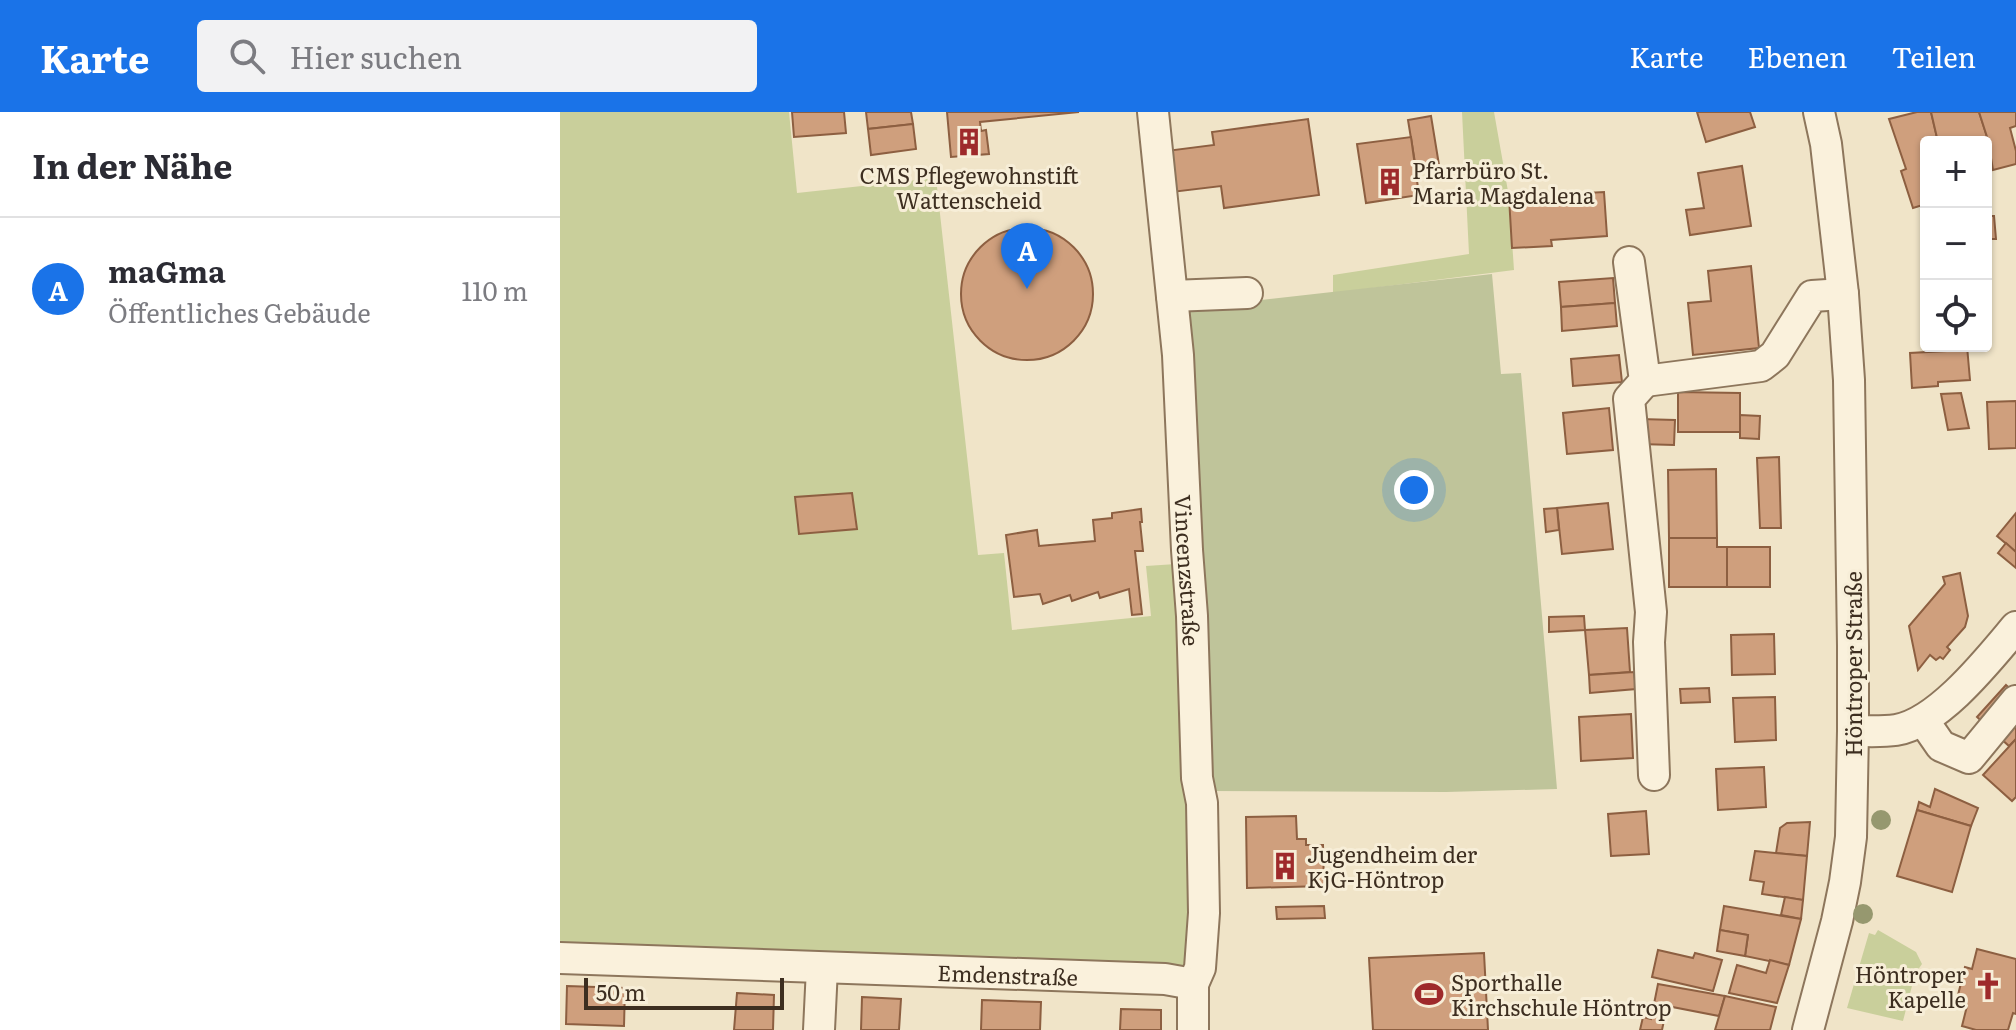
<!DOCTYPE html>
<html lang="de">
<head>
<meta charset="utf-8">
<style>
	body { margin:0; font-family:Literata,serif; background:#f2f2f3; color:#2b2b33 }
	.controls { position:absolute; right:24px; top:24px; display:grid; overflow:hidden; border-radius:8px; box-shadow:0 2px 6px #0004 }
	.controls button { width:72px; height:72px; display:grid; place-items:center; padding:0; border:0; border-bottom:2px solid #e1e1e2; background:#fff; color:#2b2b33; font:40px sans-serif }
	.scale { position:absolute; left:24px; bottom:20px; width:200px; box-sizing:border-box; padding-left:8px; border:4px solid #3d2e20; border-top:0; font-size:22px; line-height:28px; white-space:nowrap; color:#3d2e20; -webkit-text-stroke:6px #f7eed8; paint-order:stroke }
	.you { position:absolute; left:854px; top:378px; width:28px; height:28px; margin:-20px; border:6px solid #fff; border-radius:50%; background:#1a73e8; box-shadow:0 0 0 12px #1a73e833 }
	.badge { display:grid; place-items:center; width:52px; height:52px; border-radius:50%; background:#1a73e8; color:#fff; font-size:26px; font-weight:700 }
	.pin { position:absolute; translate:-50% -66px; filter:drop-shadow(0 2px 4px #0008) }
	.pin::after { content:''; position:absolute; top:42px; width:28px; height:24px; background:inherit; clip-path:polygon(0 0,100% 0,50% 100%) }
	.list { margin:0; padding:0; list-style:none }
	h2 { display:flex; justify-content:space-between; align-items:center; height:104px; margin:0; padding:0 32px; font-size:34px }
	h2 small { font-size:26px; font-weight:400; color:#7c7c81 }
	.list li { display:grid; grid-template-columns:52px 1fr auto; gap:24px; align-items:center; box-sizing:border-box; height:144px; padding:0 32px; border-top:2px solid #e1e1e2 }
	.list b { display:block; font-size:30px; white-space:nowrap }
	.list p { margin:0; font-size:26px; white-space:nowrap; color:#7c7c81 }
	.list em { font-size:26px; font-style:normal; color:#7c7c81 }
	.icon { flex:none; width:44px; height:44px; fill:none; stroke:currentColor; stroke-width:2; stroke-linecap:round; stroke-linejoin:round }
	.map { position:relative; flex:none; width:1456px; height:918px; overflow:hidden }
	header { display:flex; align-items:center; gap:48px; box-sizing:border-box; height:112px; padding:0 40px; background:#1a73e8; color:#fff }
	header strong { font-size:38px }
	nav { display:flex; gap:44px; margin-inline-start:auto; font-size:28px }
	.search { width:560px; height:72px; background:#f2f2f3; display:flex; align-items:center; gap:20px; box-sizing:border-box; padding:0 28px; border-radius:8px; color:#7c7c81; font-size:30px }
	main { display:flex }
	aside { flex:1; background:#fff }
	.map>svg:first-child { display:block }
</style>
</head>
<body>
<header>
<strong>Karte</strong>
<div class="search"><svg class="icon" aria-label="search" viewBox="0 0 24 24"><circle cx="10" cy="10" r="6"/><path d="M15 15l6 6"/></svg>Hier suchen</div>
<nav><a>Karte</a><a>Ebenen</a><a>Teilen</a></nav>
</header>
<main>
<aside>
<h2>In der Nähe<small></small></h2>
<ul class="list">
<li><span class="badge">A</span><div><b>maGma</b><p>Öffentliches Gebäude</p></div><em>110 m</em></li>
</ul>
</aside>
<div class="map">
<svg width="1456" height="918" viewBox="0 0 1456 918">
	<rect width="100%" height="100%" fill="#f0e4c8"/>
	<g fill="#c9cf9b">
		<path d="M0 0H229L237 81 376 66 418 443 444 441 452 518 591 504 586 454 616 452 632 679 631 861 0 837Z"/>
		<path d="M902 0H934L949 85 954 158 773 181V163L909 142Z"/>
		<path d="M1318 818 1356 840 1362 852 1355 862 1343 909 1287 896 1309 821 1315 823Z"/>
	</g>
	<path fill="#bfc49a" d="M932 162 941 262 961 261 997 677 886 680 647 679 622 197Z"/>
	<g fill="#cf9f7d" stroke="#8d5f41" stroke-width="2">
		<path d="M232 0H284L286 21 234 25Z"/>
		<path d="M306 0H351L353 12 308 17Z"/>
		<path d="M387 0H519L420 10 421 19 426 18 429 42 391 45Z"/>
		<path d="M1137 0H1190L1195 15 1146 30Z"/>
		<path d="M1357 0H1371L1378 30H1366V92L1353 96 1341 59 1346 57 1329 7Z"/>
		<path d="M1371 0H1419L1428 28 1419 30H1393L1392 27 1378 30Z"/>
		<path d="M1419 0H1456V14L1450 16 1456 39V52L1433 58 1428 28Z"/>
		<path d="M871 4 879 53 856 57 848 8Z"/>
		<path d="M748 7 759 83 664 96 661 74 612 80 606 39 654 33 652 20Z"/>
		<path d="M353 12 356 37 311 43 308 17Z"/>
		<path d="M851 25 859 83 806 91 797 32Z"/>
		<path d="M1182 54 1191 114 1130 123 1126 98 1144 96 1138 61Z"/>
		<path d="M1044 80 1047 124 991 128 992 134 952 136 949 85Z"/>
		<path d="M1426 104H1434L1436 127H1426Z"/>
		<circle cx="467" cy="182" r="66"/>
		<path d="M1191 154 1199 236 1133 243 1128 191 1151 189 1148 159Z"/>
		<path d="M1053 166 1055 191 1001 195 999 170Z"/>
		<path d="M1055 191 1057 214 1002 219 1001 195Z"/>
		<path d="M1407 234 1410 268 1378 270V274L1352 276 1350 241 1386 239V236Z"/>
		<path d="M1059 243 1062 270 1013 274 1011 247Z"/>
		<path d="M1118 280 1180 281V320H1118Z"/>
		<path d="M1401 281 1409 316 1388 318 1381 282Z"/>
		<path d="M1456 289V336L1429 337 1427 290Z"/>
		<path d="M1049 296 1053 338 1007 342 1003 301Z"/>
		<path d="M1180 303 1200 304 1199 327 1180 326Z"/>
		<path d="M1080 307 1115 308 1114 333 1079 332Z"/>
		<path d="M1219 345 1221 416H1200L1197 346Z"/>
		<path d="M1156 357 1157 426H1109L1108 358Z"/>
		<path d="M292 381 297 417 239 422 235 385Z"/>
		<path d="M1048 391 1053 437 1002 442 997 396Z"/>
		<path d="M997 396 999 418 986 420 984 397Z"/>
		<path d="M581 397 582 410H580L583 439H575L582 502 572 503 569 477 540 486 538 480 512 489 510 483 483 492 480 482 454 485 446 423 477 418 479 434 535 429 533 408 552 406V401Z"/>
		<path d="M1456 401V440L1437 424Z"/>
		<path d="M1109 426H1157V435H1167V475H1109Z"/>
		<path d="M1446 431 1456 440V456L1438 441Z"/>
		<rect x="1167" y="435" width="43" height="40"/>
		<path d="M1400 461 1408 504 1405 515 1387 535 1390 538 1383 547 1380 545 1376 548 1370 543 1358 558 1349 514 1385 472 1383 465Z"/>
		<path d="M1024 504 1025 518 989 520V505Z"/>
		<path d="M1067 516 1070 560 1029 563 1025 518Z"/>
		<path d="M1214 522 1215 562 1172 563 1171 523Z"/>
		<path d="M1074 560 1076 577 1030 581 1029 563Z"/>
		<path d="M1446 573 1456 582V627L1449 634 1417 605Z"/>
		<path d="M1149 576 1150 590 1121 591 1120 577Z"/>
		<path d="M1215 585 1216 628 1175 630 1173 586Z"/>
		<path d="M1071 602 1073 646 1021 649 1019 605Z"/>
		<path d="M1456 627V685L1452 689 1423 663Z"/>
		<path d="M1204 655 1206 695 1158 698 1156 657Z"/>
		<path d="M1375 677 1418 696 1411 714 1357 698 1359 690 1370 695Z"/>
		<path d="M1357 698 1411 714 1392 780 1337 764Z"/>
		<path d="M1086 699 1089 742 1051 744 1048 702Z"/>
		<path d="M736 704 737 727H746V733H763L764 774 687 776 686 705Z"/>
		<path d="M1250 710 1247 744 1216 741 1220 716 1227 711Z"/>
		<path d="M1195 739 1247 744 1243 788 1202 782 1204 770 1190 768Z"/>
		<path d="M1225 785 1243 788 1241 807 1221 803Z"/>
		<path d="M764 794 765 806 717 807 716 795Z"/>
		<path d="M1164 794 1241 807 1229 853 1185 844 1188 823 1160 818Z"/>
		<path d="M1160 818 1188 823 1185 844 1157 839Z"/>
		<path d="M1417 837 1456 847V902L1453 901 1448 918H1416L1402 914 1407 894 1396 891 1405 855 1412 857Z"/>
		<path d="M1098 838 1133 846 1135 841 1162 848 1153 879 1092 865Z"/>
		<path d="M924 841 928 918H813L809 846Z"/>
		<path d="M1210 848 1229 853 1217 891 1169 881 1177 853 1206 861Z"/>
		<path d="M1098 872 1165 884 1159 904 1107 894 1102 918H1080L1083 905 1091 907Z"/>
		<path d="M7 874 65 876 64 914 6 912Z"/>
		<path d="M177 881 214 883 213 918H174Z"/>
		<path d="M1165 884 1216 895 1210 918H1155Z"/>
		<path d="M302 885 341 887 339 918H301Z"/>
		<path d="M422 888 481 890 480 918H421Z"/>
		<path d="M561 897 601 898V918H560Z"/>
	</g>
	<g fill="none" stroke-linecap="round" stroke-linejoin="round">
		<defs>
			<g id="minor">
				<path id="s1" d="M593 0 618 243 627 438 632 504 637 666 642 691 644 801 640 856 633 872V918"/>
				<path d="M1069 150 1085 269 1069 287 1091 500 1089 530 1094 663"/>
				<path d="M612 184 687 181"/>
				<path d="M1085 269 1201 254 1215 243 1252 184 1283 182"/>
				<path d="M1363 608 1381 634 1409 646 1456 589"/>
				<path d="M1293 619C1307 619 1322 620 1336 618 1379 611 1429 547 1456 515"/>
				<path id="s2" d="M0 846 605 867 633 872"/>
				<path d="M259 918 262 856"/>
				<path d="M1248 918 1277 809 1285 770 1291 725 1293 619V534L1289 268 1283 182 1266 32 1259 0"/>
			</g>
		</defs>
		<use href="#minor" stroke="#8d765c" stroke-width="34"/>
		<use href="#minor" stroke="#faf1dc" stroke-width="30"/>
	</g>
	<g fill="#96986f">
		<circle cx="1321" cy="708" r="10"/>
		<circle cx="1303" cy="802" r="10"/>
	</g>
	<defs>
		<symbol id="building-bare" viewBox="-9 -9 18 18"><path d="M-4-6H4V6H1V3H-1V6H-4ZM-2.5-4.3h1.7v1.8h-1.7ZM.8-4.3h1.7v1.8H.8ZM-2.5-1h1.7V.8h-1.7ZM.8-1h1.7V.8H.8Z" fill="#9e2a2b" stroke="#f7eed8" stroke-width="2.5" paint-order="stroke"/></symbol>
		<symbol id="church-bare" viewBox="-9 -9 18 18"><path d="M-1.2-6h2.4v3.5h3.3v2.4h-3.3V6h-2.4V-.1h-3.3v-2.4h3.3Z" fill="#9e2a2b" stroke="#f7eed8" stroke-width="2.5" paint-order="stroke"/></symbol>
		<symbol id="stadium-bare" viewBox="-9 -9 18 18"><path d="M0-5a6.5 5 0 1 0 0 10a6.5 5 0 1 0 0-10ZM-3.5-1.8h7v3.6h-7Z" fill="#9e2a2b" stroke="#f7eed8" stroke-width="2.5" paint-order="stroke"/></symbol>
	</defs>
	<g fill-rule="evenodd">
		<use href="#building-bare" x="389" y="10" width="40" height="40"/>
		<use href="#building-bare" x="810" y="50" width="40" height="40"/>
		<use href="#building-bare" x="705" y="734" width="40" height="40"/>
		<use href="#church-bare" x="1408" y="854" width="40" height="40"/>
		<use href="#stadium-bare" x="849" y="862" width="40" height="40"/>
	</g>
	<g text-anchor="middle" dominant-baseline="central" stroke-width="6" stroke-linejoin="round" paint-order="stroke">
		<g font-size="22" fill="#3d2e20" stroke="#f7eed8" text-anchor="start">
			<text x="852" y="57">Pfarrbüro St.<tspan x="852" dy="25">Maria Magdalena</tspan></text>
			<text x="409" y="62" text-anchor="middle">CMS Pflegewohnstift<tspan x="409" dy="25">Wattenscheid</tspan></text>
			<text x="747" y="741">Jugendheim der<tspan x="747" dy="25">KjG-Höntrop</tspan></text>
			<text x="1406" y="861" text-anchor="end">Höntroper<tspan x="1406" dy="25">Kapelle</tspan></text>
			<text x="891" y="869">Sporthalle<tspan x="891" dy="25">Kirchschule Höntrop</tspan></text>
		</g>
		<g font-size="22" fill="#3d2e20" stroke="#f7eed8">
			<text stroke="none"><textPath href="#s1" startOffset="460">Vincenzstraße</textPath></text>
			<text transform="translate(1292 552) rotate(-90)">Höntroper Straße</text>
			<text stroke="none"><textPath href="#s2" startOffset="448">Emdenstraße</textPath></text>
		</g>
	</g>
</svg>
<div class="controls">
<button>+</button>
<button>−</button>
<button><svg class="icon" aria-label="locate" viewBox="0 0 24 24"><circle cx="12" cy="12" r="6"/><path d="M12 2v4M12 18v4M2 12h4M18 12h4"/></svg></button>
</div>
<div class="scale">50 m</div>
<div class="you"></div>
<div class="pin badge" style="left:467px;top:177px">A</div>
</div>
</main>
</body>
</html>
